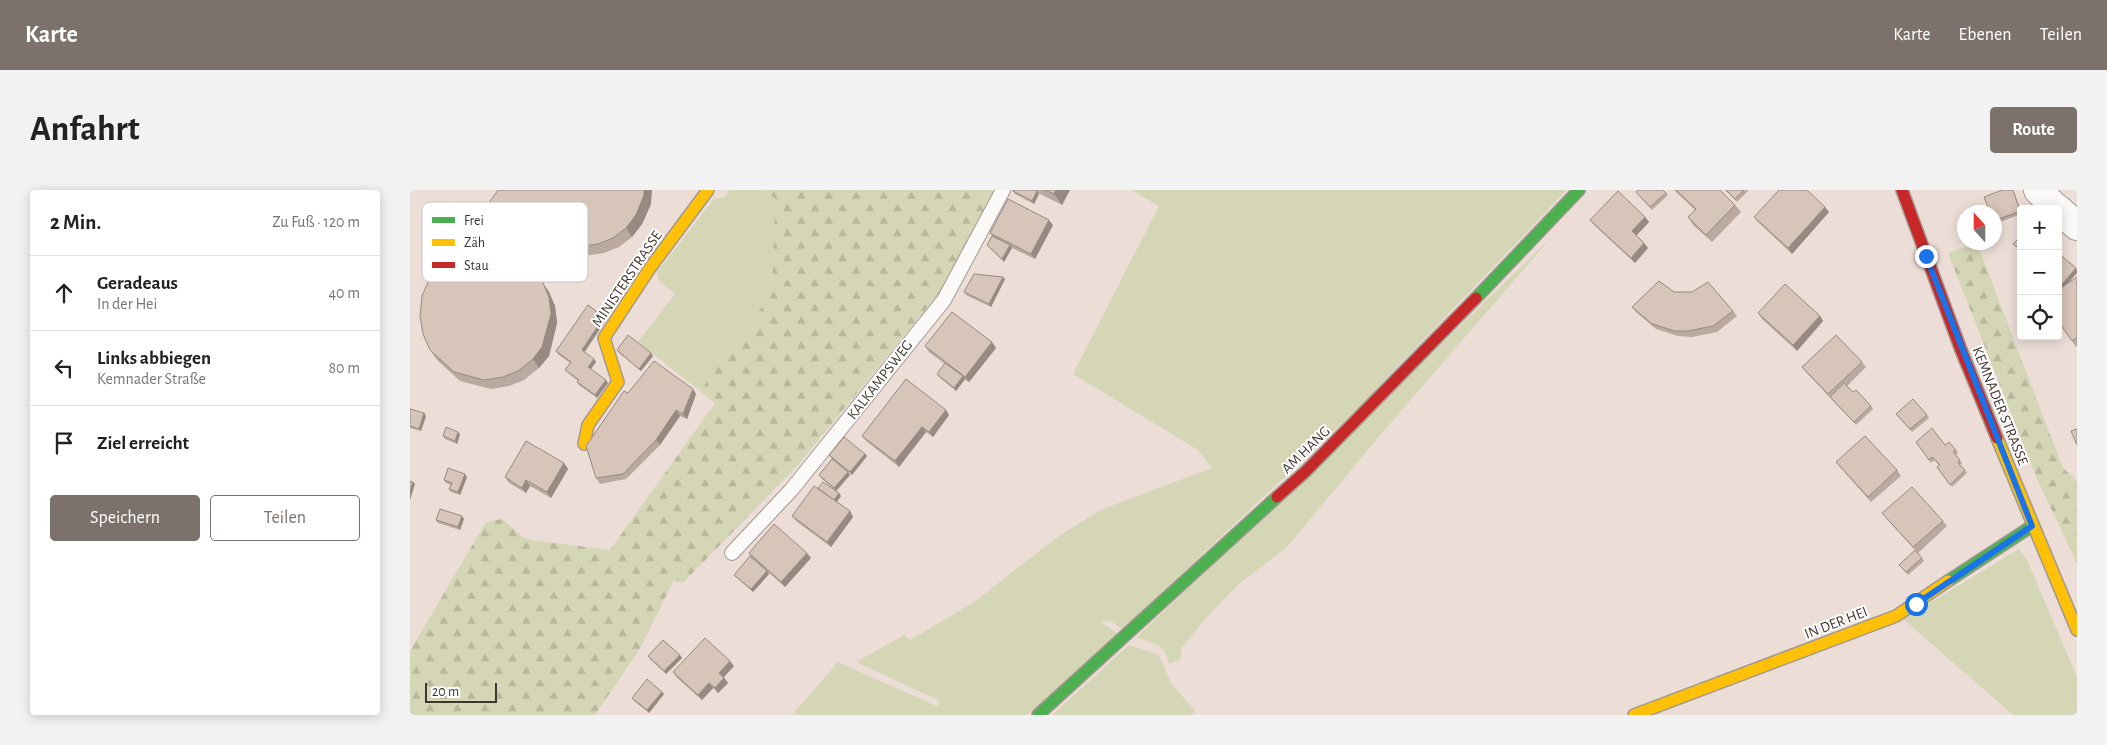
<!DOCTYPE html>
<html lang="de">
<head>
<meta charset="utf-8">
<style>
	body { margin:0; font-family:"Alegreya Sans",sans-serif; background:#f2f2f2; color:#222 }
	.controls { position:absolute; right:15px; top:15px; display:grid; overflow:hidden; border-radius:5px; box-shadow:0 2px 12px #0003 }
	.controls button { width:45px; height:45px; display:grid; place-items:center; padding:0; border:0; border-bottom:1px solid #e0e0e0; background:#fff; color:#222; font:25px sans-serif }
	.compass { position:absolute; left:1547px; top:15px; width:45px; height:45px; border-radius:50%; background:#fff; box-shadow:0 2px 12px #0003; rotate:339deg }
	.scale { position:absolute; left:15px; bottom:12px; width:72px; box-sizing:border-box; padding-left:5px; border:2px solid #403631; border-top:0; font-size:14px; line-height:18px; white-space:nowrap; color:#403631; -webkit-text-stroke:4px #fff; paint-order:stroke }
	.stop { position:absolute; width:15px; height:15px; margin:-11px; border:4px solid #1a73e8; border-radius:50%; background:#fff }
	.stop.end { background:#1a73e8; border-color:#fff; box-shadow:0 1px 5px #0008 }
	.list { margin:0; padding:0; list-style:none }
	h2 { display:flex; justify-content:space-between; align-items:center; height:65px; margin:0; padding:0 20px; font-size:21px }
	h2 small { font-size:16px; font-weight:400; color:#767676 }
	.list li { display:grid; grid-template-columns:32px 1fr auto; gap:15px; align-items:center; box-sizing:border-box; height:75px; padding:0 20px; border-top:1px solid #e0e0e0 }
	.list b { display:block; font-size:19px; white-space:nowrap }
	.list p { margin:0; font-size:16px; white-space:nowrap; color:#767676 }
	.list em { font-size:16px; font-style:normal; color:#767676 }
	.actions { display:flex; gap:10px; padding:15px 20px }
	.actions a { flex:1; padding:11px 0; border:1px solid #7c716b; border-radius:5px; text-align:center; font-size:18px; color:#7c716b }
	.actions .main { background:#7c716b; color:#fff }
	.icon { flex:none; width:28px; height:28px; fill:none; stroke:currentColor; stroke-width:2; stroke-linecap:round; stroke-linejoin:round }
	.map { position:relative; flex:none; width:1667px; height:525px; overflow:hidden; border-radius:5px }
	header { display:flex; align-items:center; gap:30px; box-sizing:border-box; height:70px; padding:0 25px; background:#7c716b; color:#fff }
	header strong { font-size:24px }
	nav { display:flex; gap:28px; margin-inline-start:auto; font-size:18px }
	.intro { display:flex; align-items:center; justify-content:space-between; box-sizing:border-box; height:120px; padding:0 30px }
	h1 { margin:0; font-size:35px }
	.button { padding:12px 22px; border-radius:5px; background:#7c716b; color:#fff; font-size:18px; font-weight:700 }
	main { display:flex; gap:30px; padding:0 30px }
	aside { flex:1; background:#fff; border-radius:5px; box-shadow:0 2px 12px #0003 }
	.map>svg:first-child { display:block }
</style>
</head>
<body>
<header>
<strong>Karte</strong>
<nav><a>Karte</a><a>Ebenen</a><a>Teilen</a></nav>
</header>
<div class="intro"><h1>Anfahrt</h1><a class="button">Route</a></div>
<main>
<aside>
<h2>2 Min.<small>Zu Fuß · 120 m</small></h2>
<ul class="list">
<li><svg class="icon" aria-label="ahead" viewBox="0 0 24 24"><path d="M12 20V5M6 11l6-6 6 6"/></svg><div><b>Geradeaus</b><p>In der Hei</p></div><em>40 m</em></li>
<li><svg class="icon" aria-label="left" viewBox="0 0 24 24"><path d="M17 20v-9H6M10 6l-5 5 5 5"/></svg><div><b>Links abbiegen</b><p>Kemnader Straße</p></div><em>80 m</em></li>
<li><svg class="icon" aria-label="arrive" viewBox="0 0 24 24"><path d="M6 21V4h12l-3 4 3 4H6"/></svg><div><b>Ziel erreicht</b></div></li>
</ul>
<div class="actions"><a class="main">Speichern</a><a>Teilen</a></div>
</aside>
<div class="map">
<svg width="1667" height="525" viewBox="0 0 1667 525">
	<defs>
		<pattern id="forest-firs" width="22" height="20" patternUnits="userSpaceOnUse" patternTransform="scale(1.25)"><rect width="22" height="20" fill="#d5d6b6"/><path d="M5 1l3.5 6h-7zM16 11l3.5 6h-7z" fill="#b8b89d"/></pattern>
	</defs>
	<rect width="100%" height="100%" fill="#ecded6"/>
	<g fill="#d5d6b6">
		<path d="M319 0H353L365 7 362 103 290 201 228 152 265 104 249 90 247 82 304 9 315 7Z"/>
		<path d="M721 0H1157L948 218 713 439 700 431 691 432 708 444 617 525H382L428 472 527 516 530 511 446 472 494 445 500 450 564 412 650 345 693 319 802 278 788 260 663 184 749 16Z"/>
		<path d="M1140 49 971 244 877 357 829 394 795 429 772 458 770 470 759 474C754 452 745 455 727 447Z"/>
		<path d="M1609 359 1617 370 1667 487V525H1603L1493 429Z"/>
		<path d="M719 455 749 465 761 493 785 521 782 525H642Z"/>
	</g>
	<g fill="url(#forest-firs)">
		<path d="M353 0H595L530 102 388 275 273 393 264 390 229 460 185 525H0V461L76 332 92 329 113 347 122 350 200 360 305 213 290 201 362 103 365 8Z"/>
		<path d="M1567 53 1653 278 1667 291V373L1627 289 1538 63Z"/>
	</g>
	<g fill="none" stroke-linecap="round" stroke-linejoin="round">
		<defs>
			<path id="lane" d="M322 363 382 299 534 110 593 0"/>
			<g id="street">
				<path d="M1628 0 1647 19"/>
				<path d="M1648 19 1667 36"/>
			</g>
			<g id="fast">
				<path d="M1066 108 1169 0"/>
				<path d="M1538 391 1622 336"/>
				<path d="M628 525 867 307"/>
			</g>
			<g id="slow">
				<path d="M1587 248 1667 440"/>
				<path d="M174 254 178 235 208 192 194 148 240 78 298 0"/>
				<path d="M1224 525 1486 426 1538 391"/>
			</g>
			<g id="jam">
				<path d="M1492 0 1551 160 1587 248"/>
				<path d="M867 307 896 281 1066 108"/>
			</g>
		</defs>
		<use href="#lane" stroke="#a29892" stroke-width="16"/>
		<use href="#street" stroke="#a29892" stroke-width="30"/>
		<use href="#fast" stroke="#a29892" stroke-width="14"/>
		<use href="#slow" stroke="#a29892" stroke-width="14"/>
		<use href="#jam" stroke="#a29892" stroke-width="14"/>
		<use href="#lane" stroke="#fcfaf9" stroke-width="14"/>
		<use href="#street" stroke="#fcfaf9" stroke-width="28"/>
		<use href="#fast" stroke="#4caf50" stroke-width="11"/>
		<use href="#slow" stroke="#ffc107" stroke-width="11"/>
		<use href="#jam" stroke="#c62828" stroke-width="11"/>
	</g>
	<g fill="#b9a9a0">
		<path d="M88 0 241 14 232 34 222 47 209 57 194 63 174 66 157 63 143 57 121 37 102 65 139 102 145 116 147 133 139 166 129 178 114 190 99 196 81 199 50 191 27 170 20 160 54 63 49 55Z"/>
		<path d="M603 0H660L652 15 628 3 629 4 624 14 605 4 603 1Z"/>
		<path d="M1253 0 1258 5 1242 20 1226 2Z"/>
		<path d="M1264 0H1310L1325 15 1331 22 1302 52 1283 35 1278 27 1285 20Z"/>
		<path d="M1315 0H1339L1327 12Z"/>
		<path d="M1592 0H1603L1611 20V24L1585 34 1584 33V22Z"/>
		<path d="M1419 22 1382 64 1348 32 1344 27Z"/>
		<path d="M1235 27 1239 32 1226 46 1238 58 1225 73 1184 35 1180 30Z"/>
		<path d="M643 35 625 69 602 58 594 72 577 55 582 46 580 43Z"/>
		<path d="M1648 63 1667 79V83L1657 94 1667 87V156L1666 157 1652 136 1648 138Z"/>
		<path d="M595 89 581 117 556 105 554 102Z"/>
		<path d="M1264 102 1323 121 1327 126 1307 142 1282 147 1268 146 1246 139 1226 122 1222 117Z"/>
		<path d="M1348 123 1410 126 1413 131 1387 161 1352 129Z"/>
		<path d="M194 127 196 130 174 162 186 172 181 179 198 193 187 208 169 195 167 192 168 191 157 182 155 180 160 173 148 164 146 161Z"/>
		<path d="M515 156 586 158 559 192 554 189H555L546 201 529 187 527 184 535 174 519 162Z"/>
		<path d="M207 160 241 163 243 166 231 181 209 163Z"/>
		<path d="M1452 172 1456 177 1437 196 1443 202 1461 216 1463 219 1446 235 1396 182 1392 177Z"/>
		<path d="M283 199 286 204 277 229 270 226 250 255 216 289 190 294 186 288 218 203Z"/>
		<path d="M0 219 16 226 11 241 0 238Z"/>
		<path d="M536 220 539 225 523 247 516 242 489 277 456 251 452 246Z"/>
		<path d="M1486 224 1517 225 1519 228 1502 242Z"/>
		<path d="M50 244 47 254 35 249 33 246Z"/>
		<path d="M1506 252 1535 255 1546 260 1548 263 1545 265 1552 273 1550 275 1557 283 1542 297 1527 277 1529 275 1524 270 1521 273Z"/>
		<path d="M455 264 457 266 442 285 421 268 419 265Z"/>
		<path d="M1426 272 1487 280 1491 286 1461 312 1430 277Z"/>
		<path d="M154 273 158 279 141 308 120 296 116 303 99 293 95 287Z"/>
		<path d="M438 282 440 285 426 301 411 288 409 285Z"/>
		<path d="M57 287 50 305 41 302 39 299 41 295 36 293 34 290Z"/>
		<path d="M409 299 431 306 427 312 440 321 443 327 421 357 386 331 382 326Z"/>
		<path d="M1472 323 1533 331 1537 336 1508 363 1514 371 1498 385 1489 375 1505 360 1476 328Z"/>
		<path d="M54 329 50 340 28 333 26 330Z"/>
		<path d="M339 363 401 368 375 397 358 382 359 384 343 402 326 387 324 385 341 367Z"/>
		<path d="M270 465 272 468 256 484 240 469 238 466Z"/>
		<path d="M324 476 314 487 318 493 308 503 303 498 292 510 267 488 263 482Z"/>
		<path d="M252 502 254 504 239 523 224 511 222 508Z"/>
	</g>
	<g fill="#968a82">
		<path d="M234 0H242L241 14 232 34 222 47 216 38Z"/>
		<path d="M646 0H660L652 15 644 4Z"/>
		<path d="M627 1 629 4 624 14 622 11Z"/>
		<path d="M1415 17 1419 22 1382 64 1378 58Z"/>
		<path d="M1235 27 1239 32 1225 47 1222 41Z"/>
		<path d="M115 28 121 37 98 70 92 61Z"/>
		<path d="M639 30 643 35 625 69 621 64Z"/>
		<path d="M1234 53 1238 58 1225 73 1221 68Z"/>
		<path d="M600 55 602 58 594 72 592 69Z"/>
		<path d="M1666 78 1667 83 1648 104V99Z"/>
		<path d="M593 87 595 89 581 117 579 114Z"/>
		<path d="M133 93 139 102 145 116 147 133 139 166 129 178 123 169Z"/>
		<path d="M1410 126 1413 131 1387 161 1383 155Z"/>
		<path d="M194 127 196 130 174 163 172 160Z"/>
		<path d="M582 152 586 158 559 192 555 187Z"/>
		<path d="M241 163 243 166 231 181 229 179Z"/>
		<path d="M184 169 186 172 180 180 178 177Z"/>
		<path d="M553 186 555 189 546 201 544 198Z"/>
		<path d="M196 190 198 193 187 208 185 205Z"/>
		<path d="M283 199 286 204 277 229 273 224Z"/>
		<path d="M266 220 270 226 250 255 246 250Z"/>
		<path d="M536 220 539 225 523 247 519 242Z"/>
		<path d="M14 223 16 226 11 241 9 239Z"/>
		<path d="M512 237 516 242 489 277 485 271Z"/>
		<path d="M48 242 50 244 47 254 45 251Z"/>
		<path d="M455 264 457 266 442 285 440 282Z"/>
		<path d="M154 273 158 279 141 308 137 302Z"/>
		<path d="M438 282 440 285 426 301 424 298Z"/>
		<path d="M55 284 57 287 50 305 48 302Z"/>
		<path d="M116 290 120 296 116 303 112 298Z"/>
		<path d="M3 292 5 294 0 310V301Z"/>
		<path d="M429 303 431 306 426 313 424 310Z"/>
		<path d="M440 321 443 327 421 357 417 352Z"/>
		<path d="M52 326 54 329 50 340 48 337Z"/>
		<path d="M397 363 401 368 375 397 371 392Z"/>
		<path d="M357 381 359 384 343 402 341 399Z"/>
		<path d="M270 465 272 468 256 484 254 481Z"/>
		<path d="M320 471 324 476 313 488 309 483Z"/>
		<path d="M314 488 318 493 308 503 305 498Z"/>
		<path d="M299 493 303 498 292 510 288 505Z"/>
		<path d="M252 502 254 504 239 523 237 520Z"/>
	</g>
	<g fill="#d7c5ba" stroke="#968a82">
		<path d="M88 0H234V5L226 25 216 38 203 48 188 54 167 57 151 54 137 48 115 28 92 61 110 68 123 79 133 93 139 107 141 124 132 157 123 169 108 181 93 187 74 190 44 182 20 160 13 144 10 126 12 106 19 90 33 74 58 61 49 55Z"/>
		<path d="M603 0H625L627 1 622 11 603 1Z"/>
		<path d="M636 0H646L644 4Z"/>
		<path d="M1228 0H1253L1256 3 1240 17 1226 2Z"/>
		<path d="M1266 0H1310L1325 15 1296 45 1278 27 1286 19Z"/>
		<path d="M1316 0H1334L1325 9Z"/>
		<path d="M1369 0H1397L1415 17 1378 58 1344 27Z"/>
		<path d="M1592 0H1603L1610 21 1584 31V22H1580L1574 7Z"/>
		<path d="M1208 1 1235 27 1222 41 1234 53 1221 68 1180 30Z"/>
		<path d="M598 9 639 30 621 64 580 43Z"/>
		<path d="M582 46 600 55 592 69 577 55Z"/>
		<path d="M1611 46V60L1603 54Z"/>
		<path d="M1648 63 1666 78 1648 99Z"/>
		<path d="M564 84 593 87 579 114 554 102Z"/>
		<path d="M1667 87V148L1662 151 1648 131V100Z"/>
		<path d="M1249 91 1264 102H1282L1298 92 1323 121 1303 136 1278 141H1265L1242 134 1222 117Z"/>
		<path d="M1375 94 1410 126 1383 155 1348 123Z"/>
		<path d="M178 115 194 127 172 160 184 169 178 177 196 190 185 205 167 192 169 190 155 180 161 172 146 161Z"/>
		<path d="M542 122 582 152 555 187 515 156Z"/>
		<path d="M218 145 241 163 229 179 207 160Z"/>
		<path d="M1426 145 1452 172 1418 204 1392 177Z"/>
		<path d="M244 171 283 199 273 224 266 220 246 250 213 284 186 288 176 256 214 201 218 203Z"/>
		<path d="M535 173 553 186 544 198 527 184Z"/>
		<path d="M496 189 536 220 519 242 512 237 485 271 452 246Z"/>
		<path d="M1434 193 1443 202 1446 200 1461 216 1444 232 1420 207Z"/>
		<path d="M1503 209 1517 225 1500 239 1486 224Z"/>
		<path d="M0 219 14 223 9 239 0 236Z"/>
		<path d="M36 237 48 242 45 251 33 246Z"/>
		<path d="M1522 238 1535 255 1539 252 1546 260 1543 262 1550 270 1548 273 1555 280 1540 295 1527 277 1530 275 1522 267 1519 270 1506 252Z"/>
		<path d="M1667 239V255L1661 241Z"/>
		<path d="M1455 246 1487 280 1458 307 1426 272Z"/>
		<path d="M434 247 455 264 440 282 419 265Z"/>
		<path d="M116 251 154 273 137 302 116 290 112 298 95 287Z"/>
		<path d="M422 269 438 282 424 298 409 285Z"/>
		<path d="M38 278 55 284 48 302 39 299 42 293 34 290Z"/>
		<path d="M0 291 3 292 0 301Z"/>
		<path d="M413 292 429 303 424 310 408 298Z"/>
		<path d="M404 296 440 321 417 352 382 326Z"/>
		<path d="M1502 297 1533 331 1503 357 1472 323Z"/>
		<path d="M30 319 52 326 48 337 26 330Z"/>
		<path d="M364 334 397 363 371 392 339 363Z"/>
		<path d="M1505 360 1512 368 1496 382 1489 375Z"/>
		<path d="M340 366 357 381 341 399 324 385Z"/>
		<path d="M295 448 320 471 309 483 314 488 305 498 299 493 288 505 263 482Z"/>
		<path d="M253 450 270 465 254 481 238 466Z"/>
		<path d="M237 489 252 502 237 520 222 508Z"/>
	</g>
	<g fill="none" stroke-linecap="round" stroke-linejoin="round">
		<path stroke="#1a73e8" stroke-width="6" d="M1506 414 1622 336 1516 66"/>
	</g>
	<g text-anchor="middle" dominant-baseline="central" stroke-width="4" stroke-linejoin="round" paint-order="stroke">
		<g font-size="15" fill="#403631" stroke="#fff">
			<text transform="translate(217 89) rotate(-56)">MINISTERSTRASSE</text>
			<text transform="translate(470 190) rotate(-52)">KALKAMPSWEG</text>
			<text transform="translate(1590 216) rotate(68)">KEMNADER STRASSE</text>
			<text transform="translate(896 260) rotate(-44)">AM HANG</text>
			<text transform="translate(1426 433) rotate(-21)">IN DER HEI</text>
		</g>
	</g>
	<rect x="12" y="12" width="166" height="80" rx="8" fill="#fff" stroke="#c6c3c1" stroke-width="1"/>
	<rect x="22" y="27" width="23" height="6" fill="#4caf50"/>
	<rect x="22" y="49" width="23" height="7" fill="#ffc107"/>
	<rect x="22" y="72" width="23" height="6" fill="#c62828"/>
	<g font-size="14" fill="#403631">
		<text x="54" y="35">Frei</text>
		<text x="54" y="57">Zäh</text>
		<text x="54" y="80">Stau</text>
	</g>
</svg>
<div class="controls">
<button>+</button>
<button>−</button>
<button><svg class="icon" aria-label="locate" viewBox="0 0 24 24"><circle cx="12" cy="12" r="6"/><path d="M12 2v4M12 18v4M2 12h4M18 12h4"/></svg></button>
</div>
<svg class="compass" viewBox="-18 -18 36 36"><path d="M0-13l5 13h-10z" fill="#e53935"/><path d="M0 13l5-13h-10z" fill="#767676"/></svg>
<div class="scale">20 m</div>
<div class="stop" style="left:1506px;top:414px"></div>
<div class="stop end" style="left:1516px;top:66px"></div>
</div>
</main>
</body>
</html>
